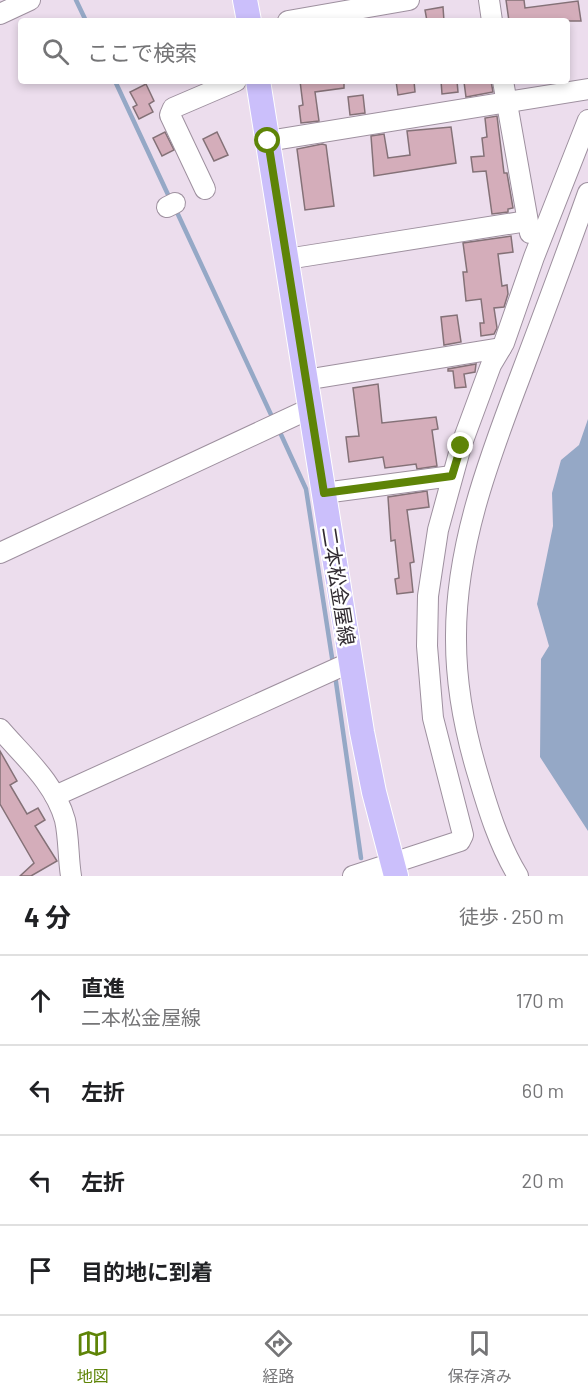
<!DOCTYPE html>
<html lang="ja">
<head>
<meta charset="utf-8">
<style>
	body { margin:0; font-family:Barlow,"Noto Sans JP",sans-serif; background:#f2f2f2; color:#202124 }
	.stop { position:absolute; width:18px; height:18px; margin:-14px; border:4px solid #5e8407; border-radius:50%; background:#fff }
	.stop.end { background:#5e8407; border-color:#fff; box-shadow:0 2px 6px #0008 }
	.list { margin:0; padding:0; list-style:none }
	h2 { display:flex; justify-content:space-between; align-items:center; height:78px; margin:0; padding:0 24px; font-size:26px }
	h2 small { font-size:20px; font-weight:400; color:#757577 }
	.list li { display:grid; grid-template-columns:39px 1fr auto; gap:18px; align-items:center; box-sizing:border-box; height:90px; padding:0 24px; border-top:2px solid #e0e0e0 }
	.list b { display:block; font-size:22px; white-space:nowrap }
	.list p { margin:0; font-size:20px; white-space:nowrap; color:#757577 }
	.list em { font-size:20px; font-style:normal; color:#757577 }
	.icon { flex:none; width:33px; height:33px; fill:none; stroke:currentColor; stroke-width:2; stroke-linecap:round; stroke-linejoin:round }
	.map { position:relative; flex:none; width:588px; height:876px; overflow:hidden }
	.search { position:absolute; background:#fff; box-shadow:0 3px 9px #0003; left:18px; right:18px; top:18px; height:66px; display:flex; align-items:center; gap:15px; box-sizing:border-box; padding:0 21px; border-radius:6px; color:#757577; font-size:22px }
	.sheet { height:438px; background:#fff }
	nav { display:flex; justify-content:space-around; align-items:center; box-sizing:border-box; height:84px; border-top:2px solid #e0e0e0; background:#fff; font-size:16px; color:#757577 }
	nav a { display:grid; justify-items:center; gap:3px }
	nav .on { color:#5e8407 }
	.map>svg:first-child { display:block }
</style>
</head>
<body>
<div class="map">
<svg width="588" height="876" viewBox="0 0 588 876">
	<rect width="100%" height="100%" fill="#ecdded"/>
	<path fill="#95a8c6" d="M588 419V831L540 757 541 659 549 646 537 604 553 526 552 493 561 460 579 445Z"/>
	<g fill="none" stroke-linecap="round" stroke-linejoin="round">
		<g stroke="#95a8c6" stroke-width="4.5">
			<path d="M76 0 86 21"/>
			<path d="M115 81 171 201"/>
			<path d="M175 208 274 421"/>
			<path d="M278 428 306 489 333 664"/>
			<path d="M335 675 361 858"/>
		</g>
	</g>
	<g fill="#d4adba" stroke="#847177" stroke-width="1.5">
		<path d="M506 0H524L525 8 578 1 581 21H509Z"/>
		<path d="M443 7 444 21H427L425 10Z"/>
		<path d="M300 81H344V88L315 92 319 121 301 123 299 106 303 105Z"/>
		<path d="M396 81H414L415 92 398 95Z"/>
		<path d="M441 81H457L458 92 442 94Z"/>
		<path d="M491 81 493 92 466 97 464 82Z"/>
		<path d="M146 84 154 101 149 104 153 112 139 119 133 107 137 105 130 92Z"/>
		<path d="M363 95 365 113 350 115 348 97Z"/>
		<path d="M497 116 504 173H507L513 208 508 209V212L492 214 486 171 473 172 471 157 484 156 482 138 487 137 485 118Z"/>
		<path d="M451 127 456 163 374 176 371 136 384 134 388 158 410 155 407 131Z"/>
		<path d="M165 132 174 150 162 156 153 138Z"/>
		<path d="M217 132 228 155 214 161 203 139Z"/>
		<path d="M322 144 326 145 334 206 305 210 297 149Z"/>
		<path d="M511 236 513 252 498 254 502 286 507 285 508 294 504 307 494 308 497 328 494 334 481 336 480 323H484L481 299 466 301 463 272H467L463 243Z"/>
		<path d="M457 315 461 342 444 345 441 317Z"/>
		<path d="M476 364 475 372 464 374 466 387 455 388 453 371H448V369Z"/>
		<path d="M378 384 382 423 436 417 438 429 432 430 437 466 417 469 416 464 385 468 383 457 349 462 346 437 359 436 353 388Z"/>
		<path d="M427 491 429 507 407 510 414 562 410 563 413 592 397 594 395 579 399 578 395 540 391 541 388 497Z"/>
		<path d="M0 751 17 781 10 785 27 814 38 808 45 820 35 826 57 861 31 876H20L34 863 0 804Z"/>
	</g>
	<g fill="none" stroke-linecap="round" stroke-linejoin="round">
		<defs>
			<g id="minor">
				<path d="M489 0 492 21"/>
				<path d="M0 14 30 0"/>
				<path d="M288 21 409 0"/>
				<path d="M503 81 530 233"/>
				<path d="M268 141 588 89"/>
				<path d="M205 189 170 115 173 108 236 81"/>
				<path d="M167 207 175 203"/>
				<path d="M287 259 527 221"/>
				<path d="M305 380 501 348"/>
				<path d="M324 493 452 476"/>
				<path d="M0 553 309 409"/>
				<path d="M0 729C24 757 55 783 65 820 69 838 68 857 71 876"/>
				<path d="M55 796 351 662"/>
				<path d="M353 876 460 841 463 835 433 718 427 646 428 596 438 530 461 446 491 365 504 343 534 257 588 120"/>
				<path d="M518 876C499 845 488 809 478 775 465 732 456 685 456 640 455 549 488 461 520 377 543 316 566 255 588 193"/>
			</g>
			<g id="major">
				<path d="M245 0 249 21"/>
				<path d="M258 81 362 732 374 792 396 876"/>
			</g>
		</defs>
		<use href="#minor" stroke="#9e909f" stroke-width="22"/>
		<use href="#major" stroke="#fff" stroke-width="26"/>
		<use href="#minor" stroke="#fff" stroke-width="20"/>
		<use href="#major" stroke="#cbbffb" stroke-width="24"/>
	</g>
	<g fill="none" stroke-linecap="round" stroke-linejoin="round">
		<path stroke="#5e8407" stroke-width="8" d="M268 141 324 493 452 476 461 446"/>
	</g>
	<g text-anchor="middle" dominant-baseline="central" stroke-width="5" stroke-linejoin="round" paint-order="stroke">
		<g font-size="20" fill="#312b31" stroke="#fff">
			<text transform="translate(339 586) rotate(81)">二本松金屋線</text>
		</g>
	</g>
</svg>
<div class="stop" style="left:268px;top:141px"></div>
<div class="stop end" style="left:461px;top:446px"></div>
<div class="search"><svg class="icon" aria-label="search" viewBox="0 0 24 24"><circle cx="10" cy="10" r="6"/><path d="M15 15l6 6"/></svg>ここで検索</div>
</div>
<section class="sheet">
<h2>4 分<small>徒歩 · 250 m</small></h2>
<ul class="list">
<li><svg class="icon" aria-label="ahead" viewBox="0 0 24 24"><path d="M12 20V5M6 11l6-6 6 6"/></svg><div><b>直進</b><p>二本松金屋線</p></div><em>170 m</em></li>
<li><svg class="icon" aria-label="left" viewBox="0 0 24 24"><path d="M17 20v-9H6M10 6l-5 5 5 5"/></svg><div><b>左折</b></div><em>60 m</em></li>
<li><svg class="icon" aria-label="left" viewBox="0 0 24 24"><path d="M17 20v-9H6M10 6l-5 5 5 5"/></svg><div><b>左折</b></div><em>20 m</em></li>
<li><svg class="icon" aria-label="arrive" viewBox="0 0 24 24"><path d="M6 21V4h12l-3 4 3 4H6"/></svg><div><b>目的地に到着</b></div></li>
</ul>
</section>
<nav>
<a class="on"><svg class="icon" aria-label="map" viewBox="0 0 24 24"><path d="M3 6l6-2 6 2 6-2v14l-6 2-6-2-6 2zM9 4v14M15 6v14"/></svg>地図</a>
<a><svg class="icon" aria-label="directions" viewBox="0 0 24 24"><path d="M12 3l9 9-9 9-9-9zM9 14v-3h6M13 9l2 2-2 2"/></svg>経路</a>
<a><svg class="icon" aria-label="saved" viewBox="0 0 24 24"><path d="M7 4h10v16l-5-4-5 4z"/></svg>保存済み</a>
</nav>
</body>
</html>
